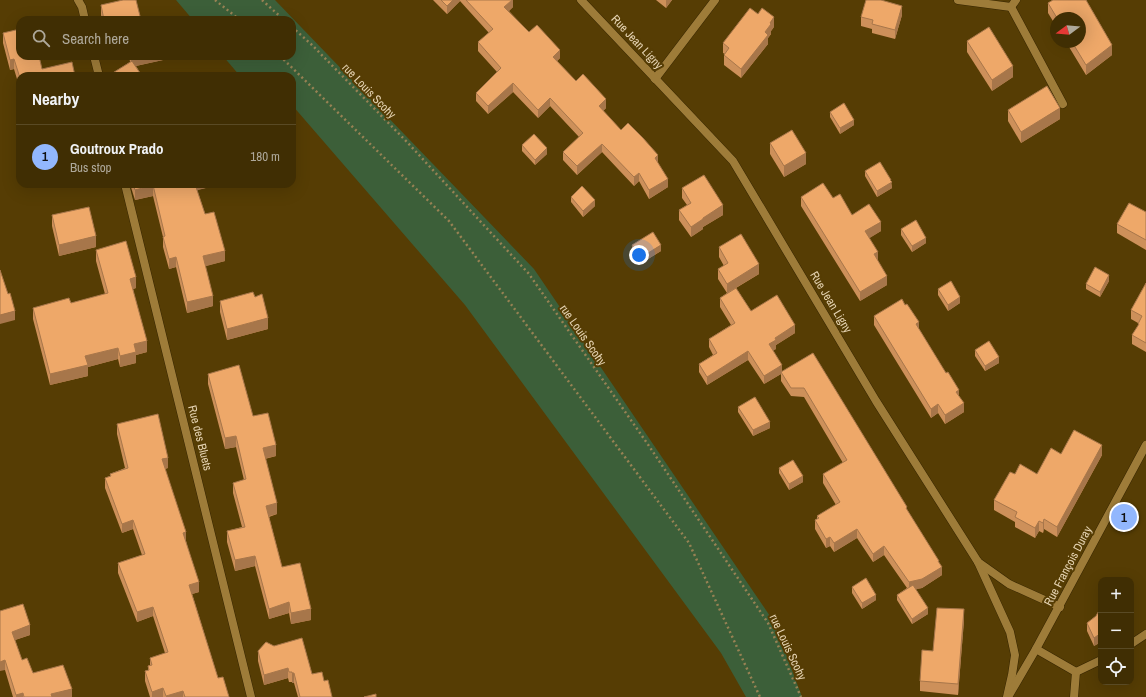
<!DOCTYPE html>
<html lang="en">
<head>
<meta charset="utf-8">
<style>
	body { margin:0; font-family:"Archivo Narrow",sans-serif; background:#47360d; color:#f1f3f6 }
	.controls { position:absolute; right:12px; bottom:12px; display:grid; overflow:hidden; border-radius:8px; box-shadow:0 4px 16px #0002 }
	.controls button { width:36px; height:36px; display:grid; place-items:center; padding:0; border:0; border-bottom:1px solid #594a25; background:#402e03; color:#f1f3f6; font:20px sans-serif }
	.compass { position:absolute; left:1050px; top:12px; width:36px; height:36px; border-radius:50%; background:#402e03; box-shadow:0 4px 16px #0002; rotate:254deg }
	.you { position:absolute; left:639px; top:255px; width:14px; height:14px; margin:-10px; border:3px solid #fff; border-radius:50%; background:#1a73e8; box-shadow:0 0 0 6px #1a73e833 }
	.badge { display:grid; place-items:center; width:26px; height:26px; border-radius:50%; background:#92b7fd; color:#111; font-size:13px; font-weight:700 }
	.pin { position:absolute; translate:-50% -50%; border:2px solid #fff; box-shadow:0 1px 4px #0006 }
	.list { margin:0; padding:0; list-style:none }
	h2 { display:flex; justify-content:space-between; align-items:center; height:52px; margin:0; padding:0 16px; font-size:17px }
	h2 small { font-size:13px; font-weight:400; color:#aea89a }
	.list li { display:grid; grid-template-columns:26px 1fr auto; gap:12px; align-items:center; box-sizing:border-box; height:64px; padding:0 16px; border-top:1px solid #594a25 }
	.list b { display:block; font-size:15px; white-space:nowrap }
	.list p { margin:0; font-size:13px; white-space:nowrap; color:#aea89a }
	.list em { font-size:13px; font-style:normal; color:#aea89a }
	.icon { flex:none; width:22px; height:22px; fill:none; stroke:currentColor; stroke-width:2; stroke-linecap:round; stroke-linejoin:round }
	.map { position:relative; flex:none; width:1146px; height:697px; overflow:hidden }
	.search { position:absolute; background:#402e03; box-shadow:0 4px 16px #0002; left:16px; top:16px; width:280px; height:44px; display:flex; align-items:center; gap:10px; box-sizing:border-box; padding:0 14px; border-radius:12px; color:#aea89a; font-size:15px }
	.panel { position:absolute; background:#402e03; box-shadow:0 4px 16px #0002; left:16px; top:72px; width:280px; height:116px; border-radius:12px }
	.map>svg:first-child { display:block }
</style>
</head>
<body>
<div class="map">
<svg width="1146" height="697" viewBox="0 0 1146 697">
	<rect width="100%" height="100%" fill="#563d04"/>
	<path fill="#3c5f39" d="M176 0H275L534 269 774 622 802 697H746L721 653 465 305 292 105V76H240L223 56H292V20H193Z"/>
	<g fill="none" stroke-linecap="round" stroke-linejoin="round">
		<defs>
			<path id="lane" d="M978 562 1010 632 1015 655 1012 675 1007 697"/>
			<g id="street">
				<path d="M78 0 82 7 85 20"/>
				<path d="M581 0 733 161 876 401 978 562 1009 584 1060 607"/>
				<path d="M958 0 1011 7 1016 0"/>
				<path d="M1011 7 1063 104"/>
				<path d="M94 56 99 76"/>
				<path d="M655 79 715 0"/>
				<path d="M125 184 251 697"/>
				<path d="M1131 644 1146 634"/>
				<path d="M1036 649 1076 672 1074 697"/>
				<path d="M1076 672 1101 660"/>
				<path d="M1008 697 1036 649 1146 445"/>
			</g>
		</defs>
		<use href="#lane" stroke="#362500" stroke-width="9"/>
		<use href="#street" stroke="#362500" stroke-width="9"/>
		<g stroke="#988254" stroke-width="2.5" stroke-dasharray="2 3" stroke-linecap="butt">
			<path d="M215 0 240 20"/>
			<path d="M262 0 284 20"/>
			<path d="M292 27 312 45 407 142 529 274 649 446 768 623 801 697"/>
			<path d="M280 56 449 221 689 543 760 697"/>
		</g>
		<use href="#lane" stroke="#9e7c39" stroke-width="8"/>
		<use href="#street" stroke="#9e7c39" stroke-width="8"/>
	</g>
	<g fill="#cd905a">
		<path d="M433 0H513V7L509 11 529 32 560 58 557 61 576 81 606 108 603 111 621 130 658 163 668 187 649 199 639 181 634 186 602 152 577 175 563 160V152L579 137 550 106 538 118 513 92 488 114 476 101V93L497 72 478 51V42L489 33 460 1 447 14Z"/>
		<path d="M656 0H672L666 8Z"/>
		<path d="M1053 0H1086L1112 45V55L1086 75 1066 42H1080V18H1056V26L1048 13V3Z"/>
		<path d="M101 5 141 20H102L101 15Z"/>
		<path d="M902 15 895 39 872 33V29L861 26V17Z"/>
		<path d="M774 27 771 31V34L768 38V44L741 78 724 65V55L725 54 723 53V43Z"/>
		<path d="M3 33 42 69 20 76V89L14 69 10 70 3 43Z"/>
		<path d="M967 41 1013 77 992 91 967 52Z"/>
		<path d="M129 56H163V60L136 66 142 76H111V74L130 62Z"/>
		<path d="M1008 110 1060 119 1021 143 1008 121Z"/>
		<path d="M830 112 854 125 840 134 830 117Z"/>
		<path d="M770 143 806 164 784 177 770 154Z"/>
		<path d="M522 145 547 154 535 165 522 151Z"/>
		<path d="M865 171 891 182 892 188 877 197 865 176Z"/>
		<path d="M130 184H222L197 190 205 214 225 261 205 266 213 306 187 313 176 267 169 269 163 247V237L153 196 135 200Z"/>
		<path d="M682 188 723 215 703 227V229L691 237 679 220V210L687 205 682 198Z"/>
		<path d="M571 197 595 206 583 217 571 202Z"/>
		<path d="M801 197 833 198 852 215 881 231 869 238 887 285 860 301 801 206Z"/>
		<path d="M1146 212V250L1117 233V224Z"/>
		<path d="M52 215 96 247 59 256 52 226Z"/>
		<path d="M901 229 926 243 912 252 901 235Z"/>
		<path d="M632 245 661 251 640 264 632 251Z"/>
		<path d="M719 247 759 274 736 288 751 311 795 333 776 345V349L773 350 782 372 813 353 939 563 942 575 922 588 916 589 928 614 912 624 897 600V595L907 588 884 555 873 562 857 538 834 552 830 546 826 548 815 529V520L817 519V516L836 505 823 483V474L843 463 804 397 791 396 781 381V374L764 384 748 360 707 385 699 372V364L713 355 709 347V339L731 325 720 307V298L727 293 718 279V269L724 266 719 257Z"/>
		<path d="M96 250 136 288 133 289 147 352 136 355V363L120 367 118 359 88 367V376L50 385 33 319V308L71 303 105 294 96 261Z"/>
		<path d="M1109 281 1100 297 1086 289V284Z"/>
		<path d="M1146 283V352L1132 344V335L1138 327V323L1131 319V310Z"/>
		<path d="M938 289 960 303 948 311 938 295Z"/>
		<path d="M220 301 268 329 227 340 220 312Z"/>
		<path d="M874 316 919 329 959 396 964 412 945 424 938 413 931 418 874 325Z"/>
		<path d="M975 350 999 363 985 371 975 356Z"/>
		<path d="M208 374 253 416 276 456 265 459 277 514 269 517 282 567 311 620 291 624 289 613 269 619 255 566 235 571 227 542V531L242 527 233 493V483L244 480 236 447 225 449 208 384Z"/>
		<path d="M738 407 770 428 753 436 738 412Z"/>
		<path d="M117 424 168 468 165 469 186 541 199 592 192 594 218 678 223 677 229 697H150L145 681V671L148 670V666L150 665V658L165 653 153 616 137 622 118 573V563L142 555 133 529 122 533 105 488V478L110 476V474L125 468 117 434Z"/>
		<path d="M1061 454 1102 455 1057 537 1044 529 1043 533 1039 531 1035 538 1015 527V522L994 510V500L1015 474H1037Z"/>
		<path d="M779 468 803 482 789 490 779 473Z"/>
		<path d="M852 587 876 600 862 609 852 593Z"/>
		<path d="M1101 607V642L1094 646 1087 631V623L1096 616Z"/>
		<path d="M0 611 30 635 15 640 22 660 33 673 72 697H13L5 670Z"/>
		<path d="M964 620 958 695 920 691V681L933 651Z"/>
		<path d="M258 651 324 681 332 697H298L294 683H292V682H289L288 678 264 685 258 661Z"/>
	</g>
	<g fill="#a7764a">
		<path d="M453 0H460V1L447 14V6Z"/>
		<path d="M512 0H513V7L504 15V7Z"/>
		<path d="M666 0H672L666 8Z"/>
		<path d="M902 6V15L895 39V30Z"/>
		<path d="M774 17V27L771 31V34L768 38V44L741 78V69Z"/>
		<path d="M1112 45V55L1086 75V65Z"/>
		<path d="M560 50V58L553 65V57Z"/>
		<path d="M137 56H163V60L131 67V57Z"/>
		<path d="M14 59V69L10 70V60Z"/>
		<path d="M1013 66V77L992 91V80Z"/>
		<path d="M513 83V92L488 114V106Z"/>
		<path d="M550 98V106L538 118V110Z"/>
		<path d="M606 99V108L599 115V106Z"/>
		<path d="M1060 108V119L1021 143V132Z"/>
		<path d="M854 120V125L840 134V128Z"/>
		<path d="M602 144V152L577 175V166Z"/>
		<path d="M547 148V154L535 165V160Z"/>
		<path d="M806 153V164L784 177V166Z"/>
		<path d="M658 155V163L655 167V158Z"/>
		<path d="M639 173V181L634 186V177Z"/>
		<path d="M668 179V187L649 199V190Z"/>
		<path d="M891 180 892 188 877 197V191Z"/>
		<path d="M194 184H222L194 191Z"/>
		<path d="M153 185V196L135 200V190Z"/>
		<path d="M595 200V206L583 217V211Z"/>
		<path d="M723 205V215L703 227V229L691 237V227L703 218Z"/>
		<path d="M881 222V231L865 241V231Z"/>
		<path d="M96 236V247L59 256V245Z"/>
		<path d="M926 238V243L912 252V246Z"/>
		<path d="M661 245V251L640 264V258Z"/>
		<path d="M225 251V261L203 267V256Z"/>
		<path d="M878 252V261L874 254Z"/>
		<path d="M176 257V267L169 269V259Z"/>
		<path d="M759 264V274L727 293V284Z"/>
		<path d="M1109 275V281L1100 297V292Z"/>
		<path d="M887 276V285L860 301V292Z"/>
		<path d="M136 277V288L130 290V279Z"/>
		<path d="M213 296V306L187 313V302Z"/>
		<path d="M960 297V303L948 311V305Z"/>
		<path d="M15 311V320L0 324V315Z"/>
		<path d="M268 318V329L227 340V329Z"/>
		<path d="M919 322V332L916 324Z"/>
		<path d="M795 325V333L776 345V349L769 353V344L775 338Z"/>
		<path d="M147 341V352L136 355V363L120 367V356L134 344Z"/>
		<path d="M118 348V359L88 367V376L50 385V374L85 356Z"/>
		<path d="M748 351V360L707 385V377Z"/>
		<path d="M999 357V363L985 371V366Z"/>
		<path d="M782 365V374L781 372V374L764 384V376Z"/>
		<path d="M959 390V399L956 392Z"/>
		<path d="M964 403V412L945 424V415Z"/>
		<path d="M938 404V413L931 418V409Z"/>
		<path d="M770 422V428L753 436V430Z"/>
		<path d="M236 436V447L225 449V438Z"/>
		<path d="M276 445V456L263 459V448Z"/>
		<path d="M1102 445V455L1057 537V527Z"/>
		<path d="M168 458V468L162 469V459Z"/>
		<path d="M803 476V482L789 490V484Z"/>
		<path d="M277 503V514L266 517V506Z"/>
		<path d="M1044 519V529L1043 533V523Z"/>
		<path d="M133 520V529L122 533V524Z"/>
		<path d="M1039 521V531L1035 538V528Z"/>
		<path d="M857 529V538L834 552V543Z"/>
		<path d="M186 532V542L183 533Z"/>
		<path d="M830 537V546L826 548V539Z"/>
		<path d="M884 546V555L873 562V554Z"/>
		<path d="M255 556V566L235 571V560Z"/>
		<path d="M939 561V568L942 567V575L922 588 909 591V582Z"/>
		<path d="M199 582V592L189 595V585Z"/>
		<path d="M876 595V600L862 609V603Z"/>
		<path d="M289 602V613L269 619V609Z"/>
		<path d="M153 607V616L137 622V612Z"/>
		<path d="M928 608V614L912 624V619Z"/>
		<path d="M311 609V620L291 624V613Z"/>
		<path d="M964 609V620L958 695V684Z"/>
		<path d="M30 625V635L12 641V632Z"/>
		<path d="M1101 633V642L1094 646V638Z"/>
		<path d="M5 660V670L0 671V662Z"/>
		<path d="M288 668V678L264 685V675Z"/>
		<rect x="292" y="673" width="2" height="10"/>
		<path d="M163 688V697H152V692Z"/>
		<path d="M72 689V697H51V694Z"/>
		<path d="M183 691V697H166V696Z"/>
		<path d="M23 693V697H16V695Z"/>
	</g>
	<g fill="#eea869" stroke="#a7764a">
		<path d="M123 0H136L141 20H104L101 5Z"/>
		<path d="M441 0H453L447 6Z"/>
		<path d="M466 0H512L504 7 529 32 537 25 560 50 553 57 576 81 583 74 595 87 606 99 599 106 621 130 628 123 643 138 658 155 655 158 668 179 649 190 639 173 634 177 602 144 577 166 563 152 583 133 550 98 538 110 513 83 488 106 476 93 501 68 478 42 493 29Z"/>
		<path d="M866 0H881L902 6 895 30 872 24 873 20 861 17Z"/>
		<path d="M1053 0H1086L1112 45 1086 65 1072 42H1080V18H1057L1048 3Z"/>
		<path d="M750 8 758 14 762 8 774 17 770 23 771 24 765 32 768 35 741 69 724 55 729 48 723 43Z"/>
		<path d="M989 27 1013 66 992 80 967 41Z"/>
		<path d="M20 29V56H39L42 69 72 62 75 76H20V78L14 59 10 60 3 33Z"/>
		<path d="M132 61 142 76H113L111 74Z"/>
		<path d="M1047 86 1060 108 1021 132 1008 110Z"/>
		<path d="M844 103 854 120 840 128 830 112Z"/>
		<path d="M792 130 806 153 784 166 770 143Z"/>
		<path d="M534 134 547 148 535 160 522 145Z"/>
		<path d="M880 162 891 180H890L892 182 877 191 865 171Z"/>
		<path d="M704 175 723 205 703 218V219L691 227 679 210 691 203 682 188Z"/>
		<path d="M823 183 833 198 840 194 852 215 869 204 881 222 865 231 878 252 874 254 887 276 860 292 801 197Z"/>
		<path d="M133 184H195L205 214 214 212 225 251 203 256 213 296 187 302 176 257 169 259 163 237 165 236 153 185 135 190Z"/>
		<path d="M582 186 595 200 583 211 571 197Z"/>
		<path d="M1129 203 1146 212V240L1117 224Z"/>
		<path d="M89 207 96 236 59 245 52 215Z"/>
		<path d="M916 220 926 238 912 246 901 229Z"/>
		<path d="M653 232 661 245 640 258 632 245Z"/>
		<path d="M741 234 759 264 727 284 718 269 728 263 719 247Z"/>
		<path d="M126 241 136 277 130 279 147 341 134 344 136 352 120 356 118 348 85 356 88 365 50 374 33 308 69 298 71 303 108 293 96 250Z"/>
		<path d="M1095 267 1109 275 1100 292 1086 284Z"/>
		<path d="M0 270 8 294 10 293 15 311 0 315Z"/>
		<path d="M951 281 960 297 948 305 938 289Z"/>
		<path d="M1146 283V343L1132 335 1139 324H1138L1142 316 1131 310Z"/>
		<path d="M736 288 751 311 777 295 795 325 775 338 776 340 769 344 782 365 764 376 748 351 707 377 699 364 717 353 709 339 735 323 720 298Z"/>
		<path d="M253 292 255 297 262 294 268 318 227 329 220 301Z"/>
		<path d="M902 299 905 305 907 304 919 322 916 324 946 373 948 372 959 390 956 392 964 403 945 415 938 404 931 409 874 316Z"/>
		<path d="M989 341 999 357 985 366 975 350Z"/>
		<path d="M813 353 907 507 906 508 939 561H938L942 567 922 579 909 582 884 546 873 554 857 529 834 543 830 537 826 539 815 520 819 518 817 516 840 502 823 474 847 460 804 388H791L781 372Z"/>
		<path d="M239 365 253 416 268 413 276 445 263 448 277 503 266 506 282 567 300 563 311 609 291 613 289 602 269 609 255 556 235 560 227 531 245 527 233 483 246 479 236 436 225 438 208 374Z"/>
		<path d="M755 397 770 422 753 430 738 407Z"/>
		<path d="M158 414 168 458 162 459 186 532 183 533 199 582 189 585 218 678 223 677 229 697H185L183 691 166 696 163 688 152 692 145 671 149 670 148 666 152 665 150 658 168 652 153 607 137 612 118 563 145 554 133 520 122 524 105 478 111 476 110 474 128 468 117 424Z"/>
		<path d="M1074 430 1102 445 1057 527 1044 519 1043 523 1039 521 1035 528 1015 517 1017 512 994 500 1010 472 1015 474 1020 464 1037 474 1051 448 1061 454Z"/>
		<path d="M793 460 803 476 789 484 779 468Z"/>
		<path d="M866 578 876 595 862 603 852 587Z"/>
		<path d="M913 585 928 608 912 619 897 595Z"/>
		<path d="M23 604 30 625 12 632 22 660 27 658 33 673 63 665 72 689 51 694 52 697H24L23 693 16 695 5 660 0 662V611Z"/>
		<path d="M1101 607V633L1094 638 1087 623 1096 616Z"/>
		<path d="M937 608 964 609 958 684 920 681 922 650 933 651Z"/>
		<path d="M302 638 312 674 322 672 324 681 328 680 332 697H300L294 673H292V672H289L288 668 264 675 258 651 266 642 274 646Z"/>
		<path d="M376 694V697H364Z"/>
	</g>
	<g text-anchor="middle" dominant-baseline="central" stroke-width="4" stroke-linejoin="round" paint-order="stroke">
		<g font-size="12" fill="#e5d3b2" stroke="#563d04">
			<text transform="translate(637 42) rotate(47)">Rue Jean Ligny</text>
			<text transform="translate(369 91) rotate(46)">rue Louis Scohy</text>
			<text transform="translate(831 302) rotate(59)">Rue Jean Ligny</text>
			<text transform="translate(583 335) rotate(55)">rue Louis Scohy</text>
			<text transform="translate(200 438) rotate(76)">Rue des Bluets</text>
			<text transform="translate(1068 566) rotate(-62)">Rue François Duray</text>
			<text transform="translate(788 647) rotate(65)">rue Louis Scohy</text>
		</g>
	</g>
</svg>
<div class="controls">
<button>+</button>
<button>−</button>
<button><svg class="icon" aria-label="locate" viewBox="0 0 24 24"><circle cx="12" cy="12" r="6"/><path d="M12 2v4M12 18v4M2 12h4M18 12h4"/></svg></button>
</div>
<svg class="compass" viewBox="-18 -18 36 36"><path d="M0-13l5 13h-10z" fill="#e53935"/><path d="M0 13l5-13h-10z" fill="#aea89a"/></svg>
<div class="you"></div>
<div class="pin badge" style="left:1124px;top:517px">1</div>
<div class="search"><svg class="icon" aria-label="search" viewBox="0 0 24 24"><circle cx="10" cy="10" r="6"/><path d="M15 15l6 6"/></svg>Search here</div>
<section class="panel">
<h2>Nearby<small></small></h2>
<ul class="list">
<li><span class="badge">1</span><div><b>Goutroux Prado</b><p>Bus stop</p></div><em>180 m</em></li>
</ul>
</section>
</div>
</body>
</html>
